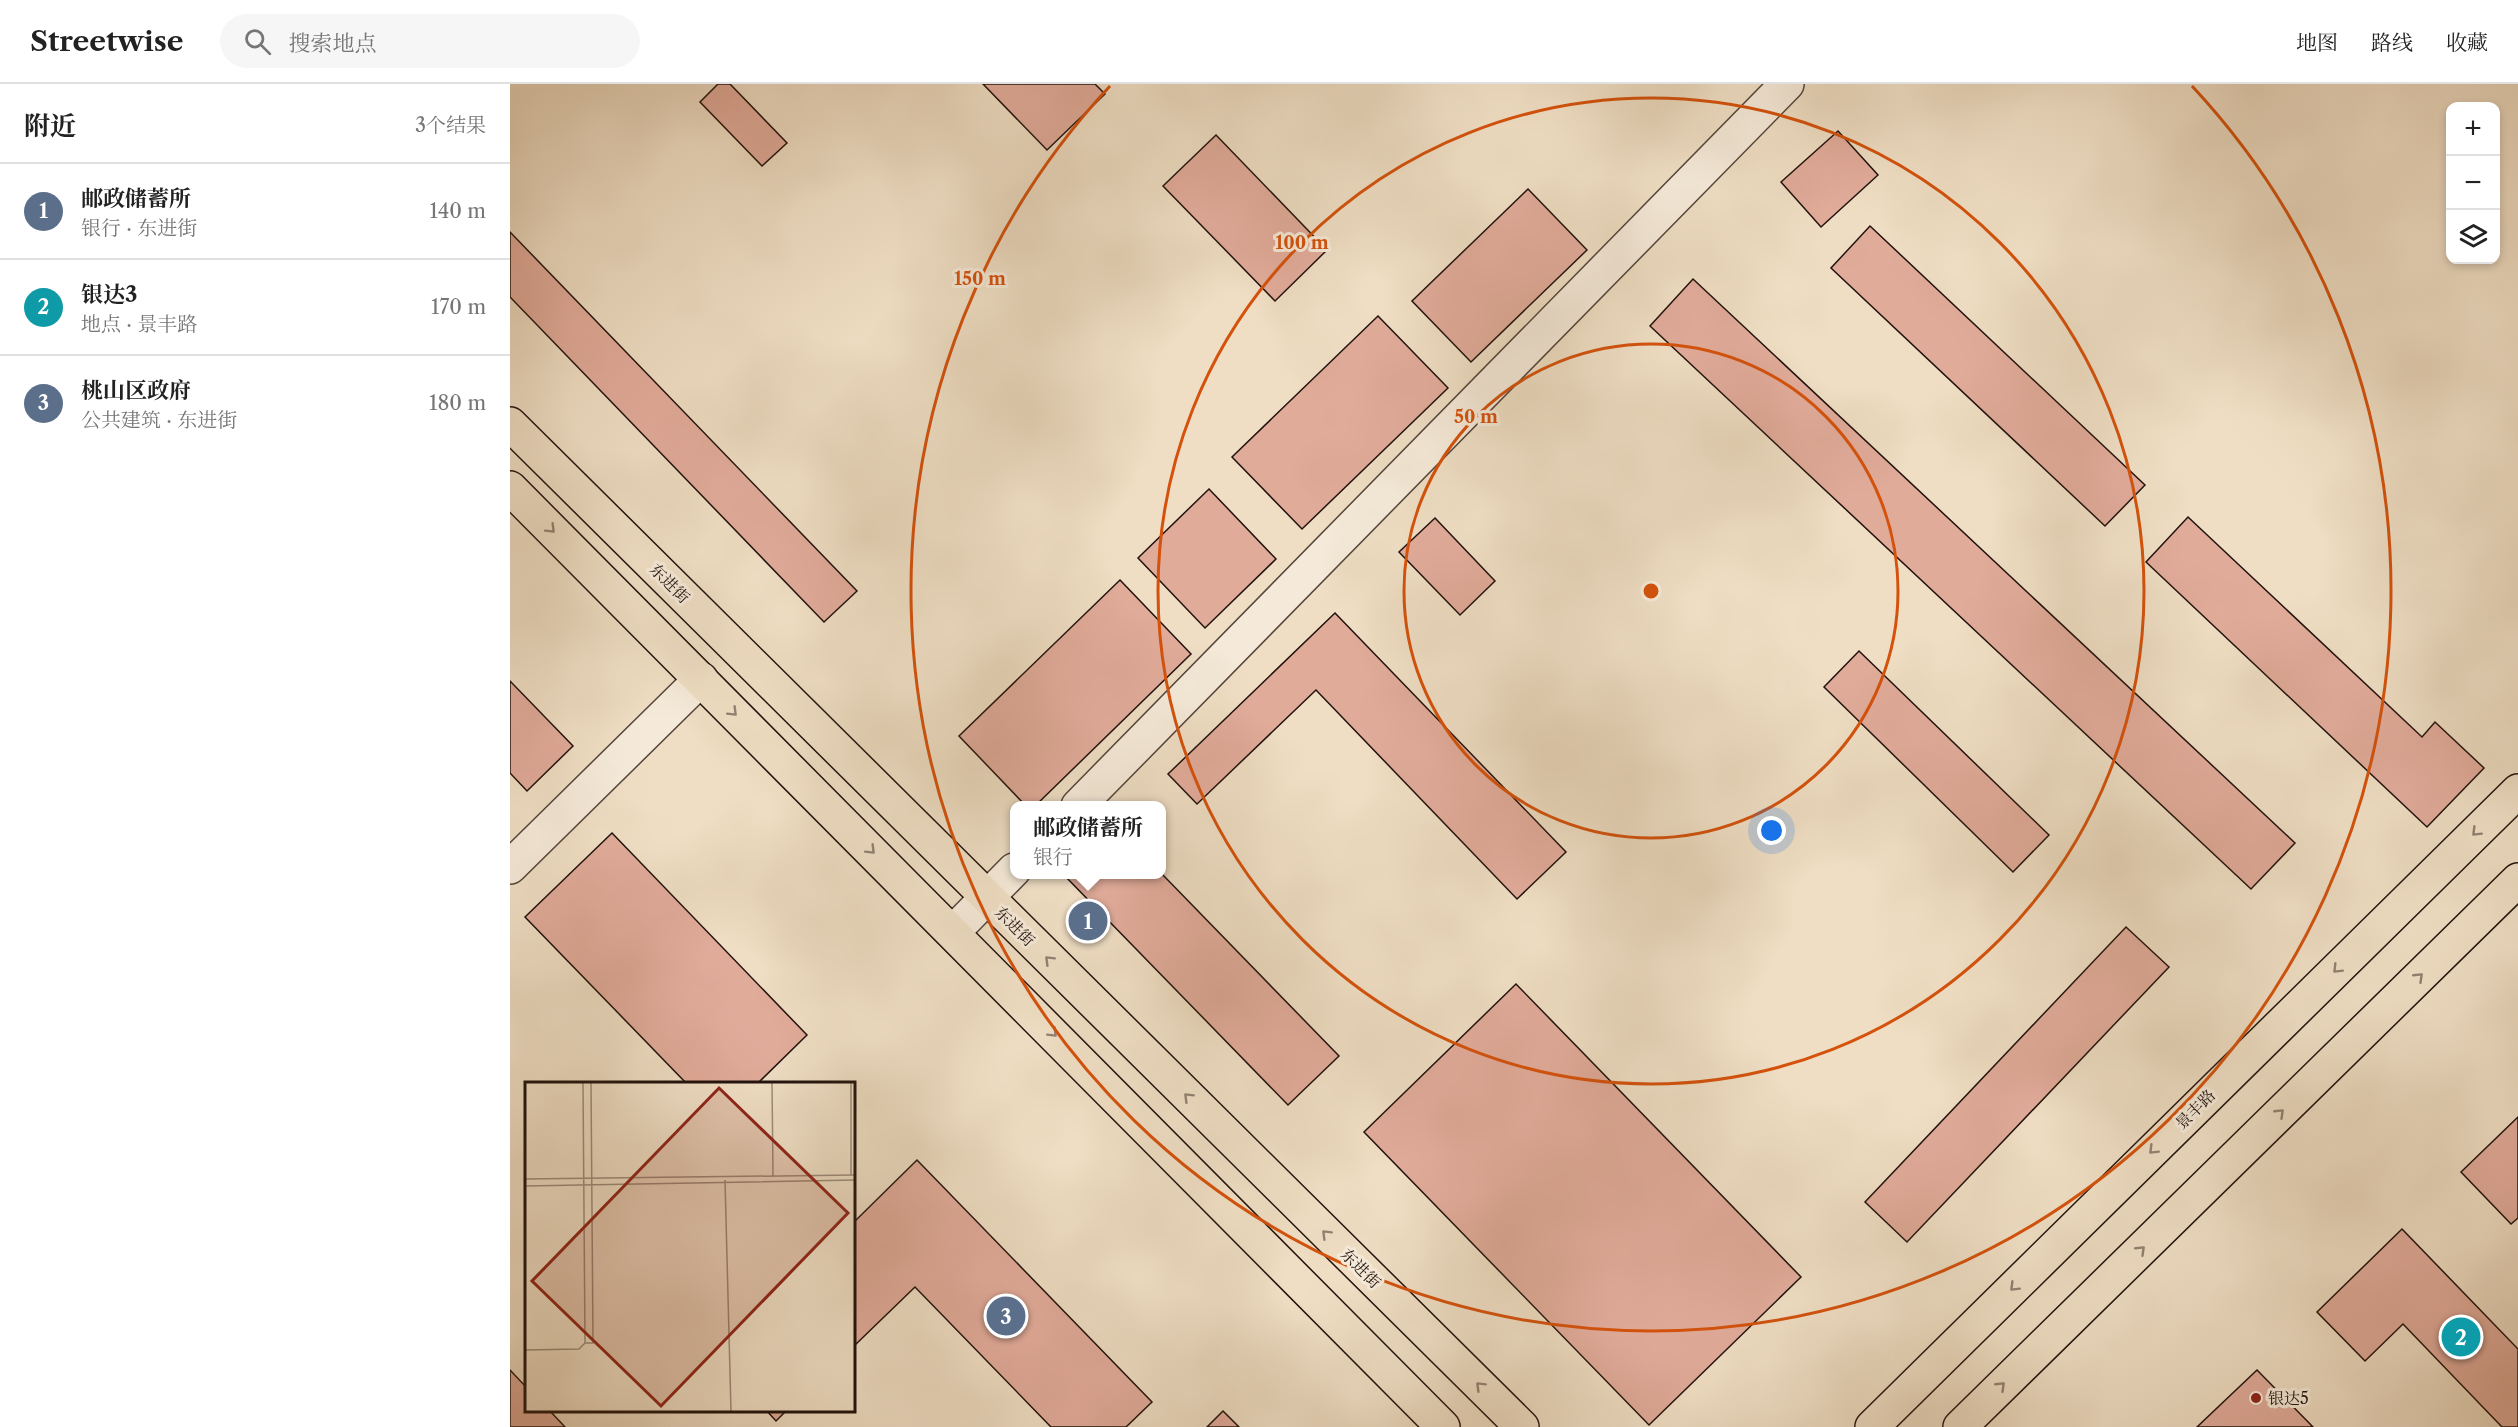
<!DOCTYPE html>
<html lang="zh">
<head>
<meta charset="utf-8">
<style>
	body { margin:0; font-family:"Libre Caslon Text","Noto Serif SC",serif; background:#f6f6f6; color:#222 }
	.controls { position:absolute; right:18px; top:18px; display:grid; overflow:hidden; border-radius:12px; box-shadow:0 3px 9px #0003 }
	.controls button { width:54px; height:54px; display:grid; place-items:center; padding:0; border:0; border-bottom:2px solid #e0e0e0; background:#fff; color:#222; font:30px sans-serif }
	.you { position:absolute; left:1262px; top:747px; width:21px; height:21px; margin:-15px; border:4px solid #fff; border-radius:50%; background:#1a73e8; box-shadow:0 0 0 9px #1a73e833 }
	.badge { display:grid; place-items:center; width:39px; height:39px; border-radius:50%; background:#8f2418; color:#fff; font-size:20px; font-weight:700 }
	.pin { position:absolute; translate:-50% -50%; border:3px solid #fff; box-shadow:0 2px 6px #0006 }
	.popup { position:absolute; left:500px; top:717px; width:156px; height:78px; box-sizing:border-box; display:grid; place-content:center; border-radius:12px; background:#fff; filter:drop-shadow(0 2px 4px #0005); font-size:20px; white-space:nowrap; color:#767676 }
	.popup b { font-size:22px; color:#222 }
	.popup::after { content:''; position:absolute; left:50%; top:100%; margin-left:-12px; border:12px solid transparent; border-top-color:#fff }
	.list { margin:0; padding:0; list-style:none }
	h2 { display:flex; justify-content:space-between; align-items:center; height:78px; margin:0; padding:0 24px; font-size:26px }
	h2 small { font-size:20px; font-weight:400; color:#767676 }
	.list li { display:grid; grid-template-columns:39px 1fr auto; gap:18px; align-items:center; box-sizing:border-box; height:96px; padding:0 24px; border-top:2px solid #e0e0e0 }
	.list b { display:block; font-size:22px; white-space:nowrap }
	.list p { margin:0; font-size:20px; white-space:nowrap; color:#767676 }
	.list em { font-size:20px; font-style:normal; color:#767676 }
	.icon { flex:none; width:33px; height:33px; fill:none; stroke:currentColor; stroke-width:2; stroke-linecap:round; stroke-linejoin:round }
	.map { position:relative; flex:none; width:2008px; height:1343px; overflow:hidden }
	header { display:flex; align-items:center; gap:36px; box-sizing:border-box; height:84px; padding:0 30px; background:#fff; border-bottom:2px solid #e0e0e0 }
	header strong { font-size:28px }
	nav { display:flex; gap:33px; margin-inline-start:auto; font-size:21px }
	.search { width:420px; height:54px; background:#f6f6f6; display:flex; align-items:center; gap:15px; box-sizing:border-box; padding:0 21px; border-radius:33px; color:#767676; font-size:22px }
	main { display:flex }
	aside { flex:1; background:#fff }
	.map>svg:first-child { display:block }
</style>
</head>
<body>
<header>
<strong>Streetwise</strong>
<div class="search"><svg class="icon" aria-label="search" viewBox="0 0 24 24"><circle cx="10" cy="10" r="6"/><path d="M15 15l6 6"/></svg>搜索地点</div>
<nav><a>地图</a><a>路线</a><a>收藏</a></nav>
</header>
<main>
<aside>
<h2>附近<small>3个结果</small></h2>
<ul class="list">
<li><span class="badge" style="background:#5c6f8a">1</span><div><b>邮政储蓄所</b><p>银行 · 东进街</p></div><em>140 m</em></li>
<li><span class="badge" style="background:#0f9aa8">2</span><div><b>银达3</b><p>地点 · 景丰路</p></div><em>170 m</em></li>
<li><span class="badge" style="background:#5c6f8a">3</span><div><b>桃山区政府</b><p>公共建筑 · 东进街</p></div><em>180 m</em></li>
</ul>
</aside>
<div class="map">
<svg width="2008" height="1343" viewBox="0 0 2008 1343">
	<rect width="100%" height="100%" fill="#efdec4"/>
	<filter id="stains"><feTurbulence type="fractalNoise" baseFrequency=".00333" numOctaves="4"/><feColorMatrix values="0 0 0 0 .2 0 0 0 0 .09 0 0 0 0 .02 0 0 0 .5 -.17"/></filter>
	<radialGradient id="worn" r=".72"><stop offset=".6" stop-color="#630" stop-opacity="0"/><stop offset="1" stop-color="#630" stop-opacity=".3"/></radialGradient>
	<g fill="#e1ab9a" stroke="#21120d" stroke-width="1.5">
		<path d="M208 0H220L277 59 252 82 190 18Z"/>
		<path d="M473 0H585L595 10 537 66Z"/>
		<path d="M1328 47 1368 91 1311 143 1271 98Z"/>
		<path d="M706 51 817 166 765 217 653 102Z"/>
		<path d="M1018 105 1077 166 961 278 902 217Z"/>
		<path d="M1360 142 1635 401 1595 442 1321 184Z"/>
		<path d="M0 148 347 507 314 538 0 213Z"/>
		<path d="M1183 195 1785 759 1741 805 1140 242Z"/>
		<path d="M868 232 938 304 792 445 722 373Z"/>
		<path d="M699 405 766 475 695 544 628 474Z"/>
		<path d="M1678 433 1912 653 1925 638 1974 684 1917 743 1636 478Z"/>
		<path d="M925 434 985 497 950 531 889 468Z"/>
		<path d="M610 496 681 570 525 722H516L449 652Z"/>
		<path d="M825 529 1056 768 1007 815 806 606 687 720 658 690Z"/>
		<path d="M1349 567 1539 751 1503 788 1314 603Z"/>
		<path d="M0 597 63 662 17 707 0 689Z"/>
		<path d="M102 749 297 951 247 1000H177L15 833Z"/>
		<path d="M652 790 829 972 778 1021 554 791Z"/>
		<path d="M1616 843 1659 883 1397 1158 1355 1118Z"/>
		<path d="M1006 900 1291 1193 1139 1341 854 1048Z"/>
		<path d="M2008 1033V1134L2001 1140 1951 1088Z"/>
		<path d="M407 1076 642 1318 616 1343H541L405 1203 344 1262V1138Z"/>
		<path d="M1892 1145 2008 1265V1343H1992L1893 1240 1855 1277 1807 1228Z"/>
		<path d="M0 1286 16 1303V1326H39L55 1343H0Z"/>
		<path d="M1747 1286 1803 1343H1687Z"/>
		<path d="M256 1326H277L266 1337Z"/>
		<path d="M713 1327 729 1343H697Z"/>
	</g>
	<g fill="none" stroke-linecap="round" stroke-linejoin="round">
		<defs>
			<g id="minor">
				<path d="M568 722 1277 0"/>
				<path d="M443 848 504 786"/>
			</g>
			<path id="tertiary" d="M0 783 191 595"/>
			<g id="primary">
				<path d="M0 340 1012 1343"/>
				<path d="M0 404 933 1343"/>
				<path d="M1362 1343 2008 707"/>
				<path d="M1450 1343 2008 796"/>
			</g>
		</defs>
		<use href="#minor" stroke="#54453b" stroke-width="36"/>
		<use href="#tertiary" stroke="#54453b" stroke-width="36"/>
		<use href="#primary" stroke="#21120d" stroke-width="36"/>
		<use href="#minor" stroke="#f5ead9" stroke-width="33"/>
		<use href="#tertiary" stroke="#f5ead9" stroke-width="33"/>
		<use href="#primary" stroke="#efdec4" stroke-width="33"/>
	</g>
	<defs><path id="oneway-chevron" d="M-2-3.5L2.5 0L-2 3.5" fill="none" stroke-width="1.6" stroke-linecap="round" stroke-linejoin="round" transform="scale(1.5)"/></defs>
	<g stroke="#928272">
		<use href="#oneway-chevron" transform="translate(41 445) rotate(45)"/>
		<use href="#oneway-chevron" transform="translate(223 628) rotate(45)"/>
		<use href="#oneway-chevron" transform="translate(1966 748) rotate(135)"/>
		<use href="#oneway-chevron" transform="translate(361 766) rotate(45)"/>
		<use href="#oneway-chevron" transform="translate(539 876) rotate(-135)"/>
		<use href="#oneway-chevron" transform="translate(1827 885) rotate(135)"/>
		<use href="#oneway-chevron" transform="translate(1909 893) rotate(-44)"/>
		<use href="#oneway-chevron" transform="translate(543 949) rotate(45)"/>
		<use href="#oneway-chevron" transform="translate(678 1013) rotate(-135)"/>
		<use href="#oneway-chevron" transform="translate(1770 1029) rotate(-44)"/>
		<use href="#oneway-chevron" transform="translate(1643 1066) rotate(135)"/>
		<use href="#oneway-chevron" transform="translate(816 1150) rotate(-135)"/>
		<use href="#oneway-chevron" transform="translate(1631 1166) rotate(-44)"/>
		<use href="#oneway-chevron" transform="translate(1504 1203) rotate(135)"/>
		<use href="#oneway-chevron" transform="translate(970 1302) rotate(-135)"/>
		<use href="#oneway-chevron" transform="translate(1491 1302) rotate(-44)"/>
	</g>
	<g fill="none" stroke="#d4520c" stroke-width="3">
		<circle cx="1141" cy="507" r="247"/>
		<circle cx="1141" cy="507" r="493"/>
		<path d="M1682 2A740 740 0 1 1 600 2"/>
	</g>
	<circle fill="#8f2418" stroke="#f5ead9" stroke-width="2" cx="1746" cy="1314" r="6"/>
	<g text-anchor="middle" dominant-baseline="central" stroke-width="6" stroke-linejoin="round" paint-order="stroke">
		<g font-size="16" fill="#21120d" stroke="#f5ead9">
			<text transform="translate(160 499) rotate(45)">东进街</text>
			<text transform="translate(505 842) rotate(45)">东进街</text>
			<text transform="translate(1685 1025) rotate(-45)">景丰路</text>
			<text transform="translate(851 1184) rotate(45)">东进街</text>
		</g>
		<g font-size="16" fill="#21120d" stroke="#f5ead9" text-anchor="start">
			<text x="1758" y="1314">银达5</text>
		</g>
	</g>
	<g transform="translate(15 998)">
		<rect width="330" height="330" fill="#efdec4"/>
		<path fill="none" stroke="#9d8c7b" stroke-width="1.5" d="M58 0 60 261H68L66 0M247 0 248 94M326 93V0M0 97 330 93M200 98 206 330M0 104 330 98M0 268 54 267 60 261"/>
		<path fill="#8f2418" fill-opacity="0.15" stroke="#8f2418" stroke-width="3" d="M194 6 323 131 136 324 7 199Z"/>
		<rect width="330" height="330" fill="none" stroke="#21120d" stroke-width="3"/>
	</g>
	<circle cx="1141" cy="507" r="9" fill="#d4520c" stroke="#f5ead9" stroke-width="3"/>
	<g font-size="18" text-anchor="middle" font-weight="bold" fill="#d4520c" stroke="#f5ead9" stroke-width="6" stroke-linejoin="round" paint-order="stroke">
		<text x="792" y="165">100 m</text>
		<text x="470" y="201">150 m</text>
		<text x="966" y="339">50 m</text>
	</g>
	<rect width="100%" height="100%" filter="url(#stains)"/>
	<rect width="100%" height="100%" fill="url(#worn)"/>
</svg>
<div class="controls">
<button>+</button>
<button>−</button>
<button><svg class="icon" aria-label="layers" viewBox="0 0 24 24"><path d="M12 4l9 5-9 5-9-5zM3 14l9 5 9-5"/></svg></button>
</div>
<div class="you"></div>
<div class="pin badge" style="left:578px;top:837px;background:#5c6f8a">1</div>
<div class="popup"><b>邮政储蓄所</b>银行</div>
<div class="pin badge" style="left:1951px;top:1253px;background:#0f9aa8">2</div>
<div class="pin badge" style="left:496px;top:1232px;background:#5c6f8a">3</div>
</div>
</main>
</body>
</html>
